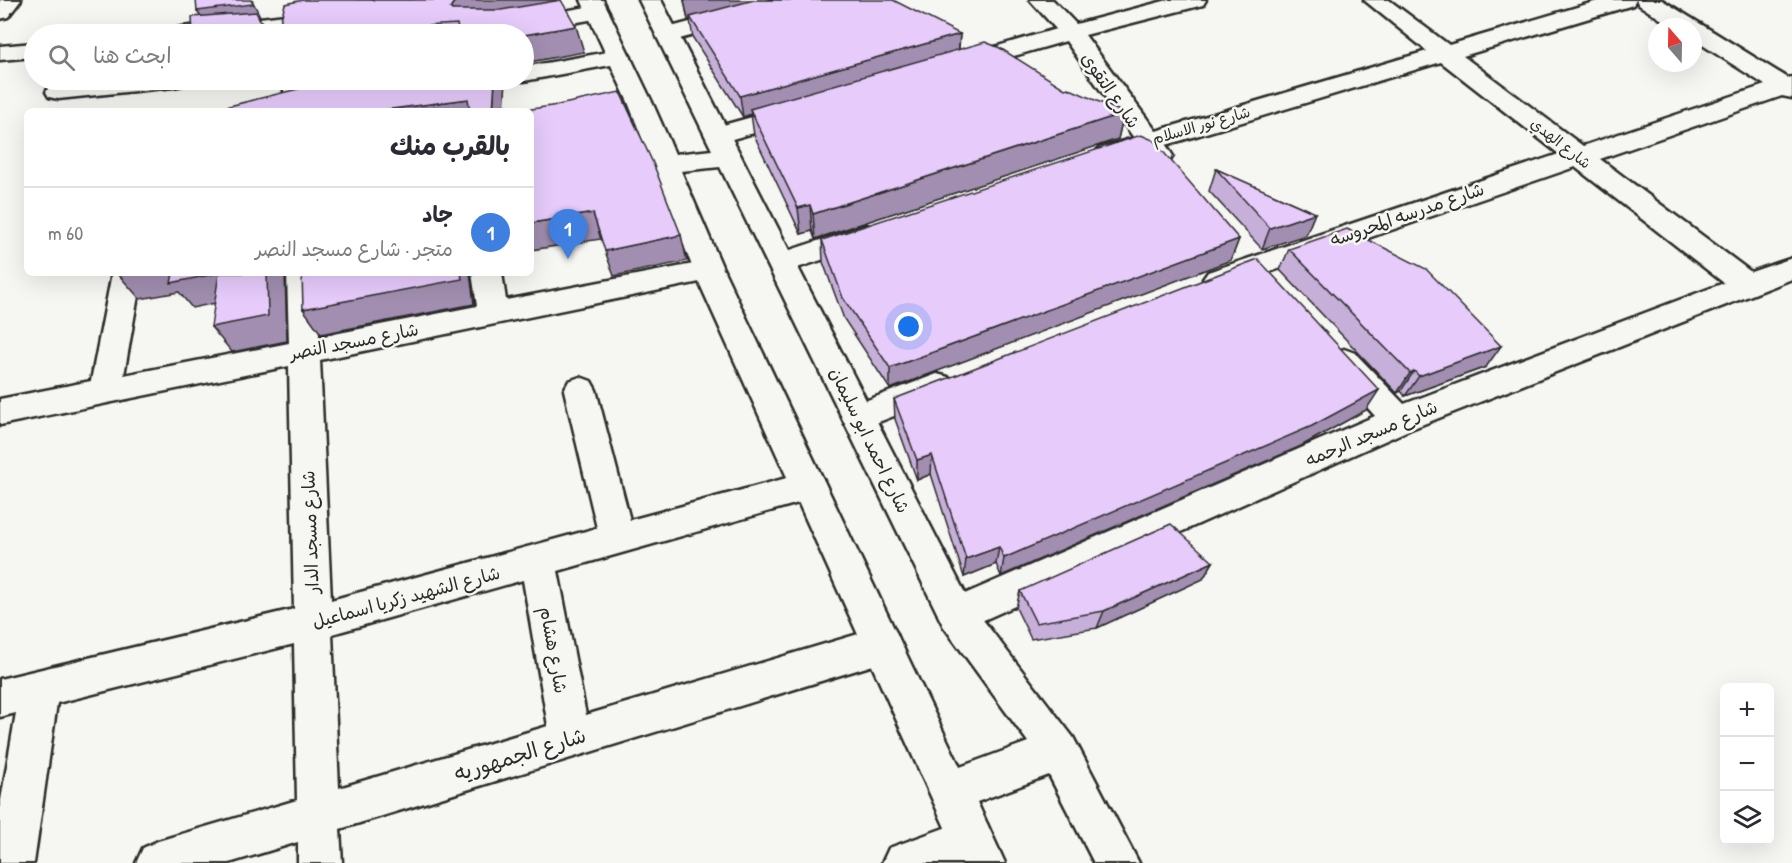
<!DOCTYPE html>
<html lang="ar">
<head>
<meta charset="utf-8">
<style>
	body { margin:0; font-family:"Patrick Hand","Playpen Sans Arabic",sans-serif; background:#f7f7f7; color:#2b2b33; direction:rtl }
	.controls { position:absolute; right:18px; bottom:18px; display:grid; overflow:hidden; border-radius:9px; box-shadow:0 6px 24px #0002 }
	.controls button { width:54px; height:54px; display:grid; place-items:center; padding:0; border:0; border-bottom:2px solid #e1e1e2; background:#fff; color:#2b2b33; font:30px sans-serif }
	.compass { position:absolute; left:1648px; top:18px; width:54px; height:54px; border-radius:50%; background:#fff; box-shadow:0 6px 24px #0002; rotate:340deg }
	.you { position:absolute; left:909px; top:327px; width:21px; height:21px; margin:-15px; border:4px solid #fff; border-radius:50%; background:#1a73e8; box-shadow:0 0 0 9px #1a73e833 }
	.badge { display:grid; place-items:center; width:39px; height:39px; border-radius:50%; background:#0f766e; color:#fff; font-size:20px; font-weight:700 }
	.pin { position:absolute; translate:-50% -50px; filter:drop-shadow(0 2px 3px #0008) }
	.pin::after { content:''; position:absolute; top:32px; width:21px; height:18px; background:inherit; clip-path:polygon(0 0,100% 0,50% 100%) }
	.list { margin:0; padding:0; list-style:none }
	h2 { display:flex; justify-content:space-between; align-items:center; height:78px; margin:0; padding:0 24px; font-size:26px }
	h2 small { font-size:20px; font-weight:400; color:#7c7c81 }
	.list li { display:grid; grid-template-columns:39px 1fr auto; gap:18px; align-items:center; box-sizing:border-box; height:90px; padding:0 24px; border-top:2px solid #e1e1e2 }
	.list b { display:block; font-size:22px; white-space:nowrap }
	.list p { margin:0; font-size:20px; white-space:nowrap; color:#7c7c81 }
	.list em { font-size:20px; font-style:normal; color:#7c7c81 }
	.icon { flex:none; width:33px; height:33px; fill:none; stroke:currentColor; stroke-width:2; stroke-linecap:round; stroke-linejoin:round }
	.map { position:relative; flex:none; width:1792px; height:863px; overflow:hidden; direction:ltr }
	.search { position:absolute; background:#fff; box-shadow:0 6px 24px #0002; left:24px; top:24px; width:510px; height:66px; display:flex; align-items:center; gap:15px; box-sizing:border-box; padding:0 21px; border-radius:33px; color:#7c7c81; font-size:22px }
	.panel { position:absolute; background:#fff; box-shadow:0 6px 24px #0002; left:24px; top:108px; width:510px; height:168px; border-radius:9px; direction:rtl }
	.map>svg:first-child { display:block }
</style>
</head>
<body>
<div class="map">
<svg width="1792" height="863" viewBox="0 0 1792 863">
	<rect width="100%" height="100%" fill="#f6f6f2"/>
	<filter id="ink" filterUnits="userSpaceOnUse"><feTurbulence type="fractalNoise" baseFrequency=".0167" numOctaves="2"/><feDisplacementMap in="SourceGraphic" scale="12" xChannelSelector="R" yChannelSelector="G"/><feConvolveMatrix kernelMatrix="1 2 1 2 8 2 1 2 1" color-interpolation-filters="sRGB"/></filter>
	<g filter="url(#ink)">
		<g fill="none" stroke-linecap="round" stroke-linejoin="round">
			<defs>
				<g id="minor">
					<path d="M0 0H21L8 17 0 19Z"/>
					<path d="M366 0H412L409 5 401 7C326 22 247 43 170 34L174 29 182 27 294 14Z"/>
					<path d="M772 0H809L806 5 668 42 660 40 656 35 660 30Z"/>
					<path d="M1030 0H1053L1076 24 1168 0H1206L1203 5 1085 35 1156 131 1427 51 1364 0H1389L1449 45 1601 0H1662L1788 78 1792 77V98L1782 96 1600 159 1751 272 1792 258V279L1411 429 957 632 944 627 938 615 944 603 1375 416 1333 369 1328 361 1333 353 1344 349 1355 353 1404 404 1724 283 1575 167 1228 286 1218 290 1208 286 1203 279 1208 272 1559 154 1441 62 1166 145 1173 156 1169 162C1156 165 1151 163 1144 152L1108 162 1099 160 1095 154 1099 148 1134 138 1066 41 962 71 954 69 950 64 954 59 1056 29ZM1636 0 1639 5 1673 27H1693V39L1765 85 1583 146 1463 56 1633 5Z"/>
					<path d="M598 5 606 7 609 12 606 17 510 34H462L466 29 474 27Z"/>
					<path d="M34 43V57L0 60V46Z"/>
					<path d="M619 50 627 52 631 57 627 62 524 81 517 80H524V67Z"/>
					<path d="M107 80H186L183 85 174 87 58 99 49 97 46 92 49 87Z"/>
					<path d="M284 80H308L310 111H284Z"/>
					<path d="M795 105 804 107 808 113 804 119 718 143 709 141 705 135 709 129Z"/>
					<path d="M866 225 876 228 880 235 876 242 782 273 772 270 768 263 772 256Z"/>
					<path d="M709 261 719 264 724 271 719 278 320 360 331 600 597 528 564 390 569 381 580 377 591 381 596 390 630 520 809 472 821 476 826 486 821 496 809 500 558 571 586 715 882 627 896 632 901 645 896 658 340 829 342 863H298V842L229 863H136L143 848 158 841 297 800 294 644 57 703 34 863H0V806L16 713 0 717V679L294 609 289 366 0 425V399L91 381 112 273H142L124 375 289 343 287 273H317L319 337 477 306 472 273H502L506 300ZM523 580 548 726 339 788 332 634Z"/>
					<path d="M937 374 948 377 953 386 948 395 858 430 846 426 842 417 846 408Z"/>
					<path d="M972 818 987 824 993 839 987 854 965 863H882L889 848Z"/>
				</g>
				<path id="secondary" d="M581 0H603L652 102 675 154 712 150 639 0H661L970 603 1073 737 1139 863H1094L1049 775 977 802 1005 863H961L694 271 628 102ZM720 167 944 627 1028 742 960 767 724 271 681 171Z"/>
			</defs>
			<use href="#minor" stroke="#2b2b2b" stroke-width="5"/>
			<use href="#secondary" stroke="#2b2b2b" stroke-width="5"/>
			<use href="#minor" fill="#f6f6f2" fill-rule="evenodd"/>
			<use href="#secondary" fill="#f6f6f2" fill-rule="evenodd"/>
		</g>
		<g fill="#c6afd8" stroke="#2b2b2b" stroke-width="1.5">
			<path d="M556 0 584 52 524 34H277Z"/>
			<path d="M684 0 960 34 959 49 1065 89 1124 113 1118 139 815 239 812 231 801 234 754 135 751 114 743 117 693 38 690 20H688Z"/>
			<path d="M1216 169 1315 213 1306 235 1262 249 1209 191Z"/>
			<path d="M1239 239 1231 260 890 389 844 319 823 262 822 240Z"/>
			<path d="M1289 249 1486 367 1405 396 1401 391 1397 393 1280 270Z"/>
			<path d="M894 399 1366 410 1301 446 1001 576 996 564 964 577 931 474 917 480 895 419Z"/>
			<path d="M1213 562 1203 579 1097 628 1031 639 1016 608 1020 591Z"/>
		</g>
		<g fill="#a18eb0" stroke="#2b2b2b" stroke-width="1.5">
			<path d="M252 0 260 16H258L269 34 204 22 197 11Z"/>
			<path d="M460 0H556L559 10 473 25 450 8 454 2Z"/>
			<path d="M684 0H763L690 17V20H688Z"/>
			<path d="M576 26 584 52 524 63V35Z"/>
			<path d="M960 34 958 55 750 109 751 114 743 117 740 96Z"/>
			<path d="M495 80H506L504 111H493Z"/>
			<path d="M468 99 473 111H376Z"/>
			<path d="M1124 113 1118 139 815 239 813 214Z"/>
			<path d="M810 205 812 231 801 234 798 208Z"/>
			<path d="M593 213 601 239 531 250V223Z"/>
			<path d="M1315 213 1306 235 1262 249 1270 228Z"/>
			<path d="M681 235 687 261 614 276 605 251Z"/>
			<path d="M1239 239 1231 260 890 389V368Z"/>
			<path d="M117 273H219L239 298 192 308 179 292 140 299Z"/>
			<path d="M267 273H285L287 341 232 352 211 327Z"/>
			<path d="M461 273H470L474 304 321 334 303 309Z"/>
			<path d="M1501 346 1486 367 1405 396 1419 376Z"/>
			<path d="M1414 371 1401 391 1397 393 1410 373Z"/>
			<path d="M1379 390 1366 410 1301 446 1001 576 1004 558Z"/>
			<path d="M932 455 931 474 917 480V460Z"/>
			<path d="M999 547 996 564 964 577 966 559Z"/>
			<path d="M1213 562 1203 579 1097 628 1104 611Z"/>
		</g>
		<g fill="#e6cbfb" stroke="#2b2b2b" stroke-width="1.5">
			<path d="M196 0H251L253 4 197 11Z"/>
			<path d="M303 0H460L454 2 450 8 452 10H501L561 0 576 26 524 35 459 34 457 24 295 34H277L285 4Z"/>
			<path d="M754 0H893L960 34 740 96 690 17Z"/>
			<path d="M256 12 267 34H193L192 17Z"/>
			<path d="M985 42 1000 48 1065 89 1068 88 1124 113 813 214 810 205 798 208 750 109Z"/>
			<path d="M384 80H495L493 111H470L468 99 376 111H209L306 87H340Z"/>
			<path d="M620 92 653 163 681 235 605 251 593 213 531 223V111H518L558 105Z"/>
			<path d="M1141 135 1153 140 1239 239 890 368 843 298 822 240Z"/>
			<path d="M1216 169 1315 213 1270 228Z"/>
			<path d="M1347 229 1426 269 1501 346 1419 376 1414 371 1410 373 1289 249Z"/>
			<path d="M1258 259 1379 390 1312 426 1004 558 999 547 966 559 932 455 917 460 894 399Z"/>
			<path d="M173 273H219L171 283Z"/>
			<path d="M219 273H267L268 316 211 327Z"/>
			<path d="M302 273H461L462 279 303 309Z"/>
			<path d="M1171 524 1213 562 1104 611 1036 623 1020 591Z"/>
		</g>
	</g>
	<g text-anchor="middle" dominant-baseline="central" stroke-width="5" stroke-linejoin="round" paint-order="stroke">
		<g font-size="15" fill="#2b2b2b" stroke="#f6f6f2">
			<text transform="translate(1201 125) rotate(-16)">شارع نور الاسلام</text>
			<text transform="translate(1561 143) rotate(38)">شارع الهدي</text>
		</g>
		<g font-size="18" fill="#2b2b2b" stroke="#f6f6f2">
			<text transform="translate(1111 90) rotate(55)">شارع التقوى</text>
			<text transform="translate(1407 214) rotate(-19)">شارع مدرسه المحروسه</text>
			<text transform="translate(354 341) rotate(-11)">شارع مسجد النصر</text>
			<text transform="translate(1371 433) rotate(-23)">شارع مسجد الرحمه</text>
			<text transform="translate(870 440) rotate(64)">شارع احمد ابو سليمان</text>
			<text transform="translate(310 532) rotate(-92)">شارع مسجد الدار</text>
			<text transform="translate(406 597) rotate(-15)">شارع الشهيد زكريا اسماعيل</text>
			<text transform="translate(554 650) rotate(80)">شارع هشام</text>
		</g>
		<g font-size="21" fill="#2b2b2b" stroke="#f6f6f2">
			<text transform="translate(520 754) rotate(-17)">شارع الجمهوريه</text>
		</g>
	</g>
</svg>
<div class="controls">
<button>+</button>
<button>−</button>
<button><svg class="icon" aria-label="layers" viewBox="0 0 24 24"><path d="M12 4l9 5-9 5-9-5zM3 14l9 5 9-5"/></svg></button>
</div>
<svg class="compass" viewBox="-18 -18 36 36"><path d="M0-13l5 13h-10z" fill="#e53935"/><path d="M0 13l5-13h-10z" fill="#7c7c81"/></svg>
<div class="you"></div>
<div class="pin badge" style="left:568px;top:259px;background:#3f7fe0">1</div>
<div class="search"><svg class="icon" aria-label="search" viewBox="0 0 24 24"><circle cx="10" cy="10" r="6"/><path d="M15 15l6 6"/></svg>ابحث هنا</div>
<section class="panel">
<h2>بالقرب منك<small></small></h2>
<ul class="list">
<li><span class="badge" style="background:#3f7fe0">1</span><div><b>جاد</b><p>متجر · شارع مسجد النصر</p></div><em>60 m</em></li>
</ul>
</section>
</div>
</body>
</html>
